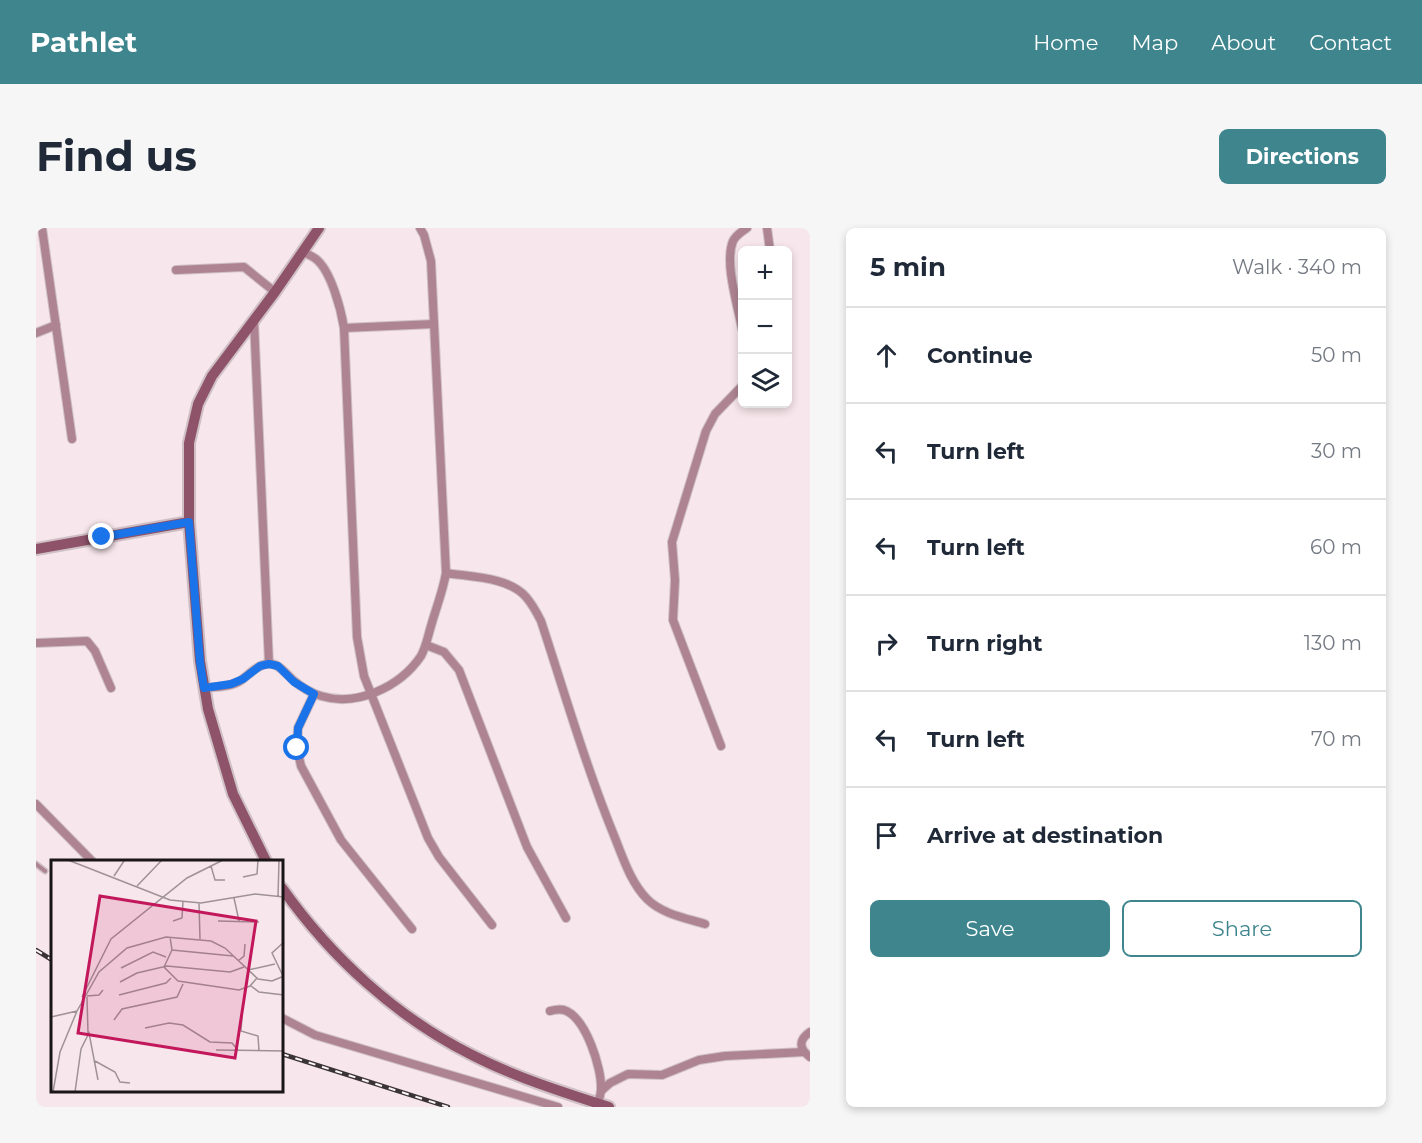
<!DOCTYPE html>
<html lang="en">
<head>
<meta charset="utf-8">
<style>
	body { margin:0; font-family:Montserrat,sans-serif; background:#f6f6f7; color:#1f2937 }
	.controls { position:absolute; right:18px; top:18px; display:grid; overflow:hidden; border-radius:9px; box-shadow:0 3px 9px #0003 }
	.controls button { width:54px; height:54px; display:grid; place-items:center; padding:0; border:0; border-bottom:2px solid #e0e1e3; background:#fff; color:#1f2937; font:30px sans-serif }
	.stop { position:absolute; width:18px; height:18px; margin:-14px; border:4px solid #1a73e8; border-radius:50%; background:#fff }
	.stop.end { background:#1a73e8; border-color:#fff; box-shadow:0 2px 6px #0008 }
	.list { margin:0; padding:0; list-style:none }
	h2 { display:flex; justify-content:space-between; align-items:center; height:78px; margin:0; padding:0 24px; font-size:26px }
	h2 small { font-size:20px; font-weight:400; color:#747a83 }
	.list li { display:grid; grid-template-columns:39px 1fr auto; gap:18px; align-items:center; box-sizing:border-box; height:96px; padding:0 24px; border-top:2px solid #e0e1e3 }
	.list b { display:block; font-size:22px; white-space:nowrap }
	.list em { font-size:20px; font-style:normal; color:#747a83 }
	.actions { display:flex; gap:12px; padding:18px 24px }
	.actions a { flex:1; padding:14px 0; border:2px solid #3e858e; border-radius:9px; text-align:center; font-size:21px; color:#3e858e }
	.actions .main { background:#3e858e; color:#fff }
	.icon { flex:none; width:33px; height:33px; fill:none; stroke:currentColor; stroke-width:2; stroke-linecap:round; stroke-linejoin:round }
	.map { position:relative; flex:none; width:774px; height:879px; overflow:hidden; border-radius:9px }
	header { display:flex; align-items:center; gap:36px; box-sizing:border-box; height:84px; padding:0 30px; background:#3e858e; color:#fff }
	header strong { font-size:28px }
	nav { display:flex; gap:33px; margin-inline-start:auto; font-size:21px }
	.intro { display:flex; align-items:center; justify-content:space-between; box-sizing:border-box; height:144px; padding:0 36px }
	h1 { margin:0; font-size:42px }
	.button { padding:15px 27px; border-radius:9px; background:#3e858e; color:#fff; font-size:21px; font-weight:700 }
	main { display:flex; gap:36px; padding:0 36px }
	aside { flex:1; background:#fff; border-radius:9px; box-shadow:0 3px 9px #0003 }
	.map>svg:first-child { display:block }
</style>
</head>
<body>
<header>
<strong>Pathlet</strong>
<nav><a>Home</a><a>Map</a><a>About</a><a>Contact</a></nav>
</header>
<div class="intro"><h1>Find us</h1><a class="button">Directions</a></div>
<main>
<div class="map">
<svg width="774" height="879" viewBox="0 0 774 879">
	<rect width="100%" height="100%" fill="#f7e6eb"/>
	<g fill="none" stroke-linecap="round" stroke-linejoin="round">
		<defs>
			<path id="lane" d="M0 636 9 643"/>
			<g id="street">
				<path d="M6 0 36 211"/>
				<path d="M731 0 734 22"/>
				<path d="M267 24C271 26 276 28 280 31 295 43 305 81 308 100L321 409 328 448 392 610 403 629 456 697"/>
				<path d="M140 42 208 39 239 64"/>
				<path d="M218 93 233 436"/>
				<path d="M308 100 398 96"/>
				<path d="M706 101C702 78 688 35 697 13 700 7 705 4 711 0"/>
				<path d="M0 105 20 97"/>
				<path d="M410 345C435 349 473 349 490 369 496 376 501 385 505 393 529 466 550 539 579 610 587 630 595 655 611 671 626 686 649 690 669 696"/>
				<path d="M0 415 51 413 59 423 75 460"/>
				<path d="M390 417 408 424 423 442 491 619 530 690"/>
				<path d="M168 460C180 459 194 459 204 453 213 447 223 434 236 436 244 437 251 447 257 452 265 459 275 465 285 468 321 479 364 459 385 428 390 419 392 408 395 398 400 380 407 363 410 345L395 33 388 7 384 0"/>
				<path d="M278 466 262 500 261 520 265 538 305 612 376 701"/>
				<path d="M685 518 637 392 639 352 636 314 670 203 679 186 706 158"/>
				<path d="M0 576 56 633"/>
				<path d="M514 783C518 782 523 781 528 782 550 789 566 841 565 861 565 866 563 871 562 875"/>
				<path d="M246 790 279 807 522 879"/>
				<path d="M774 804C762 812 763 821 774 829"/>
				<path d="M565 863 574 855 592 846 626 847 663 832 689 828 768 824"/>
			</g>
			<g id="secondary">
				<path d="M0 321 153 294"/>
				<path d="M230 633 197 566 172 481 164 433 153 294V215L162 176 176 148 239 64 283 0"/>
				<path d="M246 660C295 729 360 789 436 827 479 849 526 864 573 879"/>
			</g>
		</defs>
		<use href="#lane" stroke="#cfc0c5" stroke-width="7"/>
		<use href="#street" stroke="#cfc0c5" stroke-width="10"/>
		<use href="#secondary" stroke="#cfc0c5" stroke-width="14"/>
		<use href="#lane" stroke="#ae8492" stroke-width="4"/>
		<use href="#street" stroke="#ae8492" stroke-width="8"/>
		<use href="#secondary" stroke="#8e5269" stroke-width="10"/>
		<defs>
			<g id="rail">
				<path d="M0 722 16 732"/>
				<path d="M246 826 412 879"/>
			</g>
		</defs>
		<use href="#rail" stroke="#3b3436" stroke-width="4.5"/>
		<use href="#rail" stroke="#fdf6f8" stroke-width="2" stroke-dasharray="7" stroke-linecap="butt"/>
	</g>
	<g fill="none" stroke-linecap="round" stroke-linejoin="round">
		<path stroke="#1a73e8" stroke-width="8" d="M66 309 153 294 164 434 168 460 195 456 207 451 224 438 233 436 242 438 258 454 278 466 262 500 261 520"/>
	</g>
	<g transform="translate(15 632)">
		<rect width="232" height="232" fill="#f7e6eb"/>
		<path fill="none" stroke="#9f9296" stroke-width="1.5" d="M17 0 119 40 150 43 204 34 233 37M160 6 164 20H174M63 16 73 1M192 17 206 14 207 0M86 26 111 0M227 37 228 0M183 38 188 61M148 43 149 79M122 61 131 58 132 41M167 61 208 62M119 77 121 90 113 107 127 121 188 130 199 126 206 118M121 90 182 96M187 101 193 96 194 84M70 108 102 92 115 97M197 110 224 104M232 116 221 93 233 82M69 122 86 113 116 106 179 112 193 107M200 126 208 132 233 135M68 135 115 123 120 118M36 136 48 135 52 130M31 137 60 79 136 18 172 0M36 137 37 173M191 156 190 171 207 176 208 191M0 157 26 151M63 160 71 149 126 137 132 124M94 168 118 163 132 165 159 182 181 183 187 190M165 190 233 191M44 201 64 212 69 222 79 223M2 232 9 192 26 151 48 112 76 88 115 77 160 81 174 88 207 119 221 121 233 116M24 232 30 189 38 173 47 220"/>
		<path fill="#c2185b" fill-opacity="0.15" stroke="#c2185b" stroke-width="3" d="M49 36 205 61 184 198 27 173Z"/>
		<rect width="232" height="232" fill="none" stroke="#1a1516" stroke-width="3"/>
	</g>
</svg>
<div class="controls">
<button>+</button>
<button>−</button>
<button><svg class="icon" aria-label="layers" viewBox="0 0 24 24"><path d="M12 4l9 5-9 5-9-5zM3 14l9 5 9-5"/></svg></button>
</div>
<div class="stop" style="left:261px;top:520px"></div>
<div class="stop end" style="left:66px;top:309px"></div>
</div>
<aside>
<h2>5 min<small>Walk · 340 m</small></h2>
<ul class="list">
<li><svg class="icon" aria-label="ahead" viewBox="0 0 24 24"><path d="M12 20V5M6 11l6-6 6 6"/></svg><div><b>Continue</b></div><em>50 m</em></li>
<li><svg class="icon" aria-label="left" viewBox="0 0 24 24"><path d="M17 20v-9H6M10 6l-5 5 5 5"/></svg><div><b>Turn left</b></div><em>30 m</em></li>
<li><svg class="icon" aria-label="left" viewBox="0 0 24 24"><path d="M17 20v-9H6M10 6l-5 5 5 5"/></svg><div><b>Turn left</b></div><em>60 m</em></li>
<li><svg class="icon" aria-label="right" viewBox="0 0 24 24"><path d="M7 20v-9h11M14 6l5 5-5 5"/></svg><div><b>Turn right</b></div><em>130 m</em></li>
<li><svg class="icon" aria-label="left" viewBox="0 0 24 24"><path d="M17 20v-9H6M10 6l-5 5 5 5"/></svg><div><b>Turn left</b></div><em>70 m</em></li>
<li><svg class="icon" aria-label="arrive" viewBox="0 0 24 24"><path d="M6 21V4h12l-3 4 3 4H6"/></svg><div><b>Arrive at destination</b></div></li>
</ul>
<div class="actions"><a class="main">Save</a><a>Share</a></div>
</aside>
</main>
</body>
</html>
